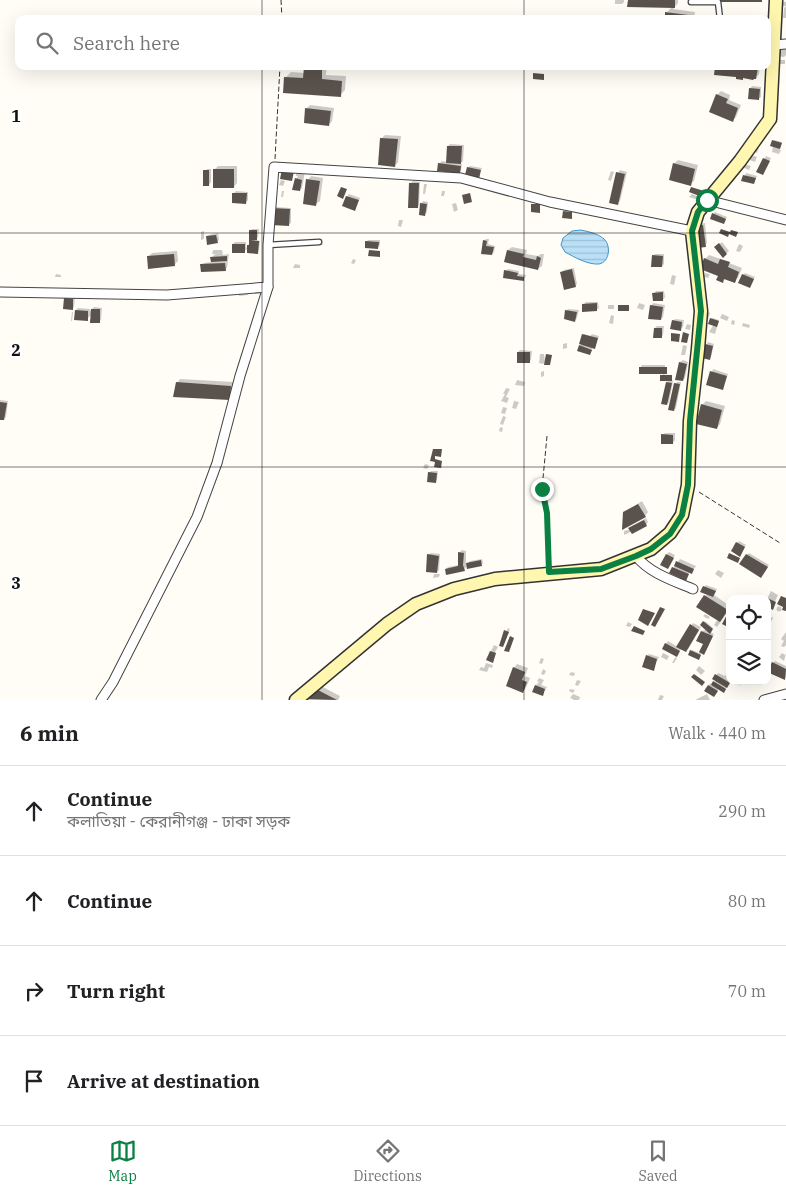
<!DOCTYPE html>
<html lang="en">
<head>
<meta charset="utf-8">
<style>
	body { margin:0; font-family:"IBM Plex Serif","Noto Sans Bengali",serif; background:#f6f6f6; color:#202124 }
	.controls { position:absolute; right:15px; bottom:15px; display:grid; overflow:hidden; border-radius:10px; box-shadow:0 5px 20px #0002 }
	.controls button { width:45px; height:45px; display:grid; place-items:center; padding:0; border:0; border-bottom:1px solid #e0e0e0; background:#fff; color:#202124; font:25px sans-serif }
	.stop { position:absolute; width:15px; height:15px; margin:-11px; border:4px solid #0b8043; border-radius:50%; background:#fff }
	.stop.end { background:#0b8043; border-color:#fff; box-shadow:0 1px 5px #0008 }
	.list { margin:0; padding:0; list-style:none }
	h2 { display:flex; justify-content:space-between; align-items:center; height:65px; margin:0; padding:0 20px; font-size:21px }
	h2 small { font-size:16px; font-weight:400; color:#757577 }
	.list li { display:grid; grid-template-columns:32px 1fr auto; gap:15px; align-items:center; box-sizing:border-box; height:90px; padding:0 20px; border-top:1px solid #e0e0e0 }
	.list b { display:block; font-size:19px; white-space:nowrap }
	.list p { margin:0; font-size:16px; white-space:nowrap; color:#757577 }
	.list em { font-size:16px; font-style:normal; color:#757577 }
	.icon { flex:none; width:28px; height:28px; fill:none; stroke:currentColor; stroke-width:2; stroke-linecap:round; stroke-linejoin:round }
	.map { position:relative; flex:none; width:786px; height:700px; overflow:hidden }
	.search { position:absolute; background:#fff; box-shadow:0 5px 20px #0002; left:15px; right:15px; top:15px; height:55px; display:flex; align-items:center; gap:12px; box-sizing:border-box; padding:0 18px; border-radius:10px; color:#757577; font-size:19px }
	.sheet { height:425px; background:#fff }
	nav { display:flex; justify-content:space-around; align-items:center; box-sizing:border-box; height:70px; border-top:1px solid #e0e0e0; background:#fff; font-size:14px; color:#757577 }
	nav a { display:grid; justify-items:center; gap:2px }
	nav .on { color:#0b8043 }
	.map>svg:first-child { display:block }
</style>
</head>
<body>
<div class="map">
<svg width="786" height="700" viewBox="0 0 786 700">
	<defs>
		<pattern id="water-rules" width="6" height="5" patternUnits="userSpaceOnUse" patternTransform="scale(1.25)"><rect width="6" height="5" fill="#b9e0f7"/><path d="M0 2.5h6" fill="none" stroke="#9ebfd3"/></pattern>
	</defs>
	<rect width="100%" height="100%" fill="#fffdf5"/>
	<path fill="url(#water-rules)" stroke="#3f96cf" d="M581 230C589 232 597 233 604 239 611 245 610 262 599 264 588 265 574 257 565 252L561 245 563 238 572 231Z"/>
	<g fill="#0003">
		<path d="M615 0H624V2L622 4H615Z"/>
		<path d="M629 0H678V3L673 9 695 12 694 19 667 12 672 7Z"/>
		<path d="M782 1 786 2V18H783L784 8 786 6H781Z"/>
		<path d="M786 47V55L784 57 776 56 777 48Z"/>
		<path d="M780 60H785V64H779Z"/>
		<path d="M307 66H327L326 75 346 76 345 90 340 95 286 77 291 72 305 73Z"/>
		<path d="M717 66H760L759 74 756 78 744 77 742 79Z"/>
		<path d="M752 86 761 87V97L758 99 750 89Z"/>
		<path d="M721 91 730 95 729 100 741 105 736 117 733 120 717 95Z"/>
		<path d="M310 105 334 108 332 121 329 125 307 108Z"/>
		<path d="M385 135 401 136 398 162 395 166 382 138Z"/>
		<path d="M774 140 782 142 779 149 781 150 779 154 772 152Z"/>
		<path d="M755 143 760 144 757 153 753 152Z"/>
		<path d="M450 144 464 145 463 161 460 164H462L461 170 459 172 439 164 442 161 448 162V146Z"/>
		<path d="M749 154 757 157 755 162 747 159Z"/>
		<path d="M766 156 771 158 763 174 758 172Z"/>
		<path d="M678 160 698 165 694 181 690 184 674 164Z"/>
		<path d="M744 164 751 166 749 170 742 167Z"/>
		<path d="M218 166H237V183L234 187 214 170Z"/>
		<path d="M470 166 482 168 478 177 468 168Z"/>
		<path d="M207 169H211V182L209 185 205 171Z"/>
		<path d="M297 170 305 171 302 188 300 190 296 179 298 176H296Z"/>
		<path d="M620 170 627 172 620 201 618 203V173Z"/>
		<path d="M611 171 614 172 611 181 608 180Z"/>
		<path d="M746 173 757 176 754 183 743 180Z"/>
		<path d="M311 176 323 178 320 201 316 204 308 180Z"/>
		<path d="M281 180 285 181 283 186 279 185Z"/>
		<path d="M413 181 420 182 419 205 417 207 410 184Z"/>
		<path d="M424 184H427L425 194H423Z"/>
		<path d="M236 191 248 192V200L246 203 234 193Z"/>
		<path d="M282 191H284L283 197H281Z"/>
		<path d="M442 191H445L444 196H441Z"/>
		<path d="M349 194 360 198 355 209 347 197Z"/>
		<path d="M692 194 699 197 698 200 689 197Z"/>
		<path d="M423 201 428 202 427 212 425 214 421 204Z"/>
		<path d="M456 203 458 210 454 212 452 204Z"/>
		<path d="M275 207 291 208V223L288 225 273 209Z"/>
		<path d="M715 212 727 217 724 223 713 214Z"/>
		<path d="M399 220H403L401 227 398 226Z"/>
		<path d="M705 223 707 243 705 245 698 224Z"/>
		<path d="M252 229H259L258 237 255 240 260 241 259 250 257 252 248 248 244 252 233 244 235 242H246V248L253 239 250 231Z"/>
		<path d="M204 231V239L201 240V232Z"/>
		<path d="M218 233 219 240 217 242 207 237 209 235Z"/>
		<path d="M486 239H489L488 244 495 246 494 252 492 254 482 252 484 241Z"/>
		<path d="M368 240H380V245L378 247 366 242Z"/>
		<path d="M722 242 729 251 723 256 716 247Z"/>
		<path d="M739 244 743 246 740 252 736 251Z"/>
		<path d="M512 247 527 250 526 254 538 256 541 254H544L542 266 538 269 506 261 508 250Z"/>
		<path d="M213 250H222L223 255 229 254 227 268 225 270 202 265 204 263 212 262V257L215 254H212Z"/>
		<path d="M177 251 178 261 174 265 148 257 152 253Z"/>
		<path d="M655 254H664V264L662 266 653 256Z"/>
		<path d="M709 255 730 262 729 263 742 268 738 278 734 281 726 278 722 282 720 275 705 259Z"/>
		<path d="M353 259 356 260 354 264 351 263Z"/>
		<path d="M295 264 300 265V268H293Z"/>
		<path d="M574 268 577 284 575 286 562 272 564 270Z"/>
		<path d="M508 269 519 271V274L526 275 525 278 523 280 505 271Z"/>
		<path d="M705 273 710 274 708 278 704 277Z"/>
		<path d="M745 273 755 277 750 287 743 275Z"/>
		<path d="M56 274 61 275V277H55Z"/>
		<path d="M672 275 676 276 674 285 670 284Z"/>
		<path d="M249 290 248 295 239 296 238 292Z"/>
		<path d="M656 291H664L665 297 663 300 654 294Z"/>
		<path d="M67 297H75L74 307 72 309 65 299Z"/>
		<path d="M586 302H598L599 308 596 310 584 304Z"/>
		<path d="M639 303 645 305 643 310 637 308Z"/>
		<path d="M653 303 665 305 663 317 661 319 651 306Z"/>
		<rect x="608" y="305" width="6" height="4"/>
		<path d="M94 307 102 308 101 320 99 322 91 315 87 319 76 310 78 308 90 309V311Z"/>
		<path d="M568 309 579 310 577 318 575 320 566 311Z"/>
		<path d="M72 312H73L72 321H71Z"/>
		<path d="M708 312 710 313 707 322 704 321Z"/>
		<path d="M722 314 729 317 727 321 720 318Z"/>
		<path d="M611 315 614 316 613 324 609 323Z"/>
		<path d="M712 318 719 320 715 334 709 332 714 324 710 323Z"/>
		<path d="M675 319 684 320 683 327 680 329 673 321Z"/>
		<path d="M732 320 735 321 734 325 731 324Z"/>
		<path d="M743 323 750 325 749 328 742 326Z"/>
		<path d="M687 324 691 325 690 330 685 329Z"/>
		<path d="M657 326H664L663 335 661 337 655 328Z"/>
		<path d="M584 334 590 336 592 334 599 336 596 345 593 347 590 354 580 346 582 343Z"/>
		<path d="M708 342 714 344 711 357 709 359 706 345Z"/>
		<path d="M567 343V348L563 349V344Z"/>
		<path d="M683 345 687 346 685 355H681Z"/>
		<path d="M520 350 532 351 531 360 529 362 518 352Z"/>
		<path d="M540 354H544L545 362 543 364 539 363Z"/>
		<path d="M683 360 688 362 685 378 683 380 680 362Z"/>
		<path d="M642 365H665L666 373 664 375 673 381 669 402 667 404V382L669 380 662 376 664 373 640 368Z"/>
		<path d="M713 369 728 374 723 388 708 384Z"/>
		<path d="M544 371V376L541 377V372Z"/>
		<path d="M180 379 234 382 233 395 229 399 177 383Z"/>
		<path d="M517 380 525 382 524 386 515 385Z"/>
		<path d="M677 382H681L676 408 674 410 675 384Z"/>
		<path d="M506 388 510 389 506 397 509 398 507 403 501 401 505 394H503Z"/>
		<path d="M0 400 8 401 6 417 4 419H0Z"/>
		<path d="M514 401 519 402 516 409 512 408Z"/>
		<path d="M706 401 725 406 720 424 717 428 702 405Z"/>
		<path d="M503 407 507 408 505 414 501 413Z"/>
		<path d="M503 416 506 417 503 425 500 424Z"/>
		<path d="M500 427 503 428 502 432 499 431Z"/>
		<path d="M665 433H675V440L673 443 663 435Z"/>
		<path d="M425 464 429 465 427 469 423 468Z"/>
		<path d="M431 471H438L437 480 435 482 429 473Z"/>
		<path d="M642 501 648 512 645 516 624 513Z"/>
		<path d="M646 518 648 522 646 525 624 535V531L631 529 632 526Z"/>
		<path d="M739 541 746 545 740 555 737 543Z"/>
		<path d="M462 550 466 551V565L470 561 482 559 483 563 481 565 466 567 464 570 446 569 448 567 459 565 460 552Z"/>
		<path d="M669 552 675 555 668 568 667 554Z"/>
		<path d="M431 553 440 554 439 570 437 572 428 555Z"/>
		<path d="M749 553 769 565 763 574 747 555Z"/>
		<path d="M680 559 696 566 692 572 690 571 687 577 670 572Z"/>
		<path d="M718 570 724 573 721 578 715 574Z"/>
		<path d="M440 574 439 577 433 578 434 574Z"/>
		<path d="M706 585 717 589 714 595 730 606V608L717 627 714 625 718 619 698 606 707 594 704 587Z"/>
		<path d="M771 591 778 595 772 608 767 599Z"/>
		<circle cx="779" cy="609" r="2.5"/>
		<path d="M705 614 710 617 708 619 703 616Z"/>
		<path d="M768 615 773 618 767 630V616Z"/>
		<path d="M705 621 713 628 710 632 714 634 706 651 702 652 699 658 689 654 692 650 699 653 704 644 698 640 702 631 707 629 702 625Z"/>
		<path d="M628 622 632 624 630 627 626 626Z"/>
		<path d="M693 623 701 627 688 649 682 648 675 657 677 658 674 663H672L676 656 663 648 668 641 678 647Z"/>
		<path d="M508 628 510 629 503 646 500 645Z"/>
		<path d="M786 632V645L784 647 781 646 784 641 781 639Z"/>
		<path d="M494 645 498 647 495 652 496 653 493 661 491 651Z"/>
		<path d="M663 653 669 656 667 660 661 657Z"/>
		<path d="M782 653 785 655 786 653 784 661 779 657Z"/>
		<path d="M649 654 659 657 653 669 647 656Z"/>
		<path d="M541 658 544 659 542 664 539 663Z"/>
		<path d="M775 661 786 666V677L784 679 773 663Z"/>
		<path d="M486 663 493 665 492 668 489 667 487 672 479 670 481 667 484 668Z"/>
		<path d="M517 664 528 668 525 676 530 678 526 688 523 692 514 668Z"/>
		<path d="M699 666 705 671 701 675 696 670Z"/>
		<path d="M543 669 546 671 544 675 541 674Z"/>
		<path d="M571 672 575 673 574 676 569 675Z"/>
		<path d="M718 673 725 676 727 673 730 675 731 681 729 684 724 691 719 688 716 693 706 690 709 685 711 683 713 684 716 680 714 679Z"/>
		<path d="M539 678 544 680 541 685 547 687 543 694 536 685 539 682 537 681Z"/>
		<path d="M577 680 581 681 578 686 575 685Z"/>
		<path d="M734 681H743L740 686Z"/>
		<path d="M319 685 340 696 338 700H303Z"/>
		<path d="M570 689 575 690 573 693 569 691Z"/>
		<path d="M573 694 580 697 579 700H573V699L570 698Z"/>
		<path d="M707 694 710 700H696L697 699Z"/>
		<path d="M660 695 664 696 662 700H658Z"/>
	</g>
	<g fill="#5a524d">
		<path d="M628 0H675V8L627 7Z"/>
		<rect x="721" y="0" width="41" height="2"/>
		<path d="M665 12 696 16V19H665Z"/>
		<path d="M715 66 758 67 756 79H754L753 80 743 78V80L736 79V77L714 75Z"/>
		<path d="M304 67 322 69V79L342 81 341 97 283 93 284 77 303 78Z"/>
		<path d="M533 73 544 74V80L533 79Z"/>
		<path d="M749 88 760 89 759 100 748 99Z"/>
		<path d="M716 94 728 99 726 103 738 108 733 122 709 112Z"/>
		<path d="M305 108 331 111 329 126 304 123Z"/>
		<path d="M380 138 398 139 395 167 378 165Z"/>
		<path d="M772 140 782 143 780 149 770 146Z"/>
		<path d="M447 146H462L461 164 446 163Z"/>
		<path d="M763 158 770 161 763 175 756 172Z"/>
		<path d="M438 163 461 166 460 174 437 171Z"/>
		<path d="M673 163 695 169 691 186 669 180Z"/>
		<path d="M467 167 481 170 479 179 465 175Z"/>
		<rect x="213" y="169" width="21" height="19"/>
		<path d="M282 169 294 171 292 181 280 179Z"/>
		<rect x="203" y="170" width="6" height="16"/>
		<path d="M616 172 625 174 618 205 609 203Z"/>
		<path d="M743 175 756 178 754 184 741 181Z"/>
		<path d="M295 178 302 180 300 191 292 190Z"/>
		<path d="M306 179 320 181 316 206 303 204Z"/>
		<path d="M409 183H419L418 208H408Z"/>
		<path d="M341 187 347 189 343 199 337 196Z"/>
		<path d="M691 187 704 191 702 197 689 192Z"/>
		<path d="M232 193H247L246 204 232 203Z"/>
		<path d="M470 193 472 202 464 204 462 195Z"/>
		<path d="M346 196 359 200 355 211 342 206Z"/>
		<path d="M420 203 427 204 425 216 419 215Z"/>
		<path d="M531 204H540V213L531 212Z"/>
		<path d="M272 208 290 209 289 226 271 225Z"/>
		<path d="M563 211 572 212V219L562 218Z"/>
		<path d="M712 213 726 219 724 224 710 219Z"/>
		<path d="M703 225 706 247 697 248 695 226Z"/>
		<path d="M721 229 730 232 731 230 738 232 736 237 729 234 728 237 719 233Z"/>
		<path d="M249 230H257V240H251L259 241 258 254 247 253V245H249Z"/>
		<path d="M216 235 218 243 207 245 206 236Z"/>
		<path d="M483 240 487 241 486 246 494 247 492 255 481 254Z"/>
		<path d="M365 241 379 242 378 249 365 248Z"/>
		<path d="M719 243 727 254 723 258 714 247Z"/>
		<rect x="232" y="244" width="13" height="9"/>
		<path d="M369 250 380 251V257L368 256Z"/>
		<path d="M507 250 524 254 523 257 536 260 537 256 541 258 538 270 504 262Z"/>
		<path d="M174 254 175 266 148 269 147 256Z"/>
		<path d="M652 255 663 256 662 267H651Z"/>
		<path d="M227 256V261L211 262 210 257Z"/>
		<path d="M704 258 718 264 720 259 730 262 728 267 739 272 735 283 724 279 723 283 716 280 718 276 700 269Z"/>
		<path d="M225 263 226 271 201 272 200 264Z"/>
		<path d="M572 269 576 287 564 290 560 272Z"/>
		<path d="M504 270 518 273 517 276 524 277V281L503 278Z"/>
		<path d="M742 274 754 279 750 288 738 283Z"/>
		<path d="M663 292V301H653L652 293Z"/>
		<path d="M64 298 73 299V310L63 309Z"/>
		<path d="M597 303V311L582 312V304Z"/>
		<rect x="618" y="305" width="11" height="6"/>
		<path d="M650 305 663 307 661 320 648 319Z"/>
		<path d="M91 309H100V323H90Z"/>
		<path d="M75 310 88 311V321L74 320Z"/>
		<path d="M565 310 577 312 575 322 564 319Z"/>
		<path d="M710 318 719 321 717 327 708 324Z"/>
		<path d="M672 320 682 322 681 331 670 329Z"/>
		<path d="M654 328H662V338H653Z"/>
		<path d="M683 332 689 334 687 343 681 342Z"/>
		<path d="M671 333 680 334 679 342 671 341Z"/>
		<path d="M582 334 598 338 595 349 579 344Z"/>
		<path d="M705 344 713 346 710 360 702 358Z"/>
		<path d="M579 345 592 350 590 355 577 351Z"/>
		<rect x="517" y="352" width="13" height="11"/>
		<path d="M546 354 552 355 550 365H544Z"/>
		<path d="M679 362 687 364 683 381 675 380Z"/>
		<rect x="639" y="367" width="28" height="7"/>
		<path d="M710 371 727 376 723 390 706 385Z"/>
		<rect x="660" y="375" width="12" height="6"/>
		<path d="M176 382 231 386 230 400 173 397Z"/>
		<path d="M666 382 672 383 667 405 661 404Z"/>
		<path d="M674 383 680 384 674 411 668 410Z"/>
		<path d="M0 402 7 403 4 420H0Z"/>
		<path d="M701 404 722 410 717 429 696 424Z"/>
		<path d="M661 434 673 435V444H661Z"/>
		<path d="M433 449H442L441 457 435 456V459L442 461 441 468 434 467 435 462 430 461Z"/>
		<path d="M428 472 437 473 436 483 427 482Z"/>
		<path d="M638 504 646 517 622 530 623 512Z"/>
		<path d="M644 520 647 526 632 534 628 528Z"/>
		<path d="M736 542 745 547 740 557 731 551Z"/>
		<path d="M458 552 464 553 463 565 465 571 446 575 445 569 458 566Z"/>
		<path d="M729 553 740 558 738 563 727 558Z"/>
		<path d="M427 554 439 556 437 573 426 572Z"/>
		<path d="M666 554 674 558 668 569 660 565Z"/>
		<path d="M746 554 768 567 761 578 739 564Z"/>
		<path d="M481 560 482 566 467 569 466 563Z"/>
		<path d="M676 561 694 569 692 574 674 566Z"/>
		<path d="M672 567 689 574 686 581 669 573Z"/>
		<path d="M703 586 716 591 713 597 700 592Z"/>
		<path d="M704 595 728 610 720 622 696 607Z"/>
		<path d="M781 596 786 598V611L782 610 783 607 777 604Z"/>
		<path d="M767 598 776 602 773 610 767 607Z"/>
		<path d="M660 607 665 609 655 627 651 625Z"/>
		<path d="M643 609 655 613 648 626 638 620Z"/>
		<path d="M728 613 730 614V628L722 624Z"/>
		<path d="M703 621 713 629 710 634 700 625Z"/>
		<path d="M690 624 699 630 686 652 676 647Z"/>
		<path d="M634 626 645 631 643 635 631 631Z"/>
		<path d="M504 630 509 632 503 647 499 646Z"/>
		<path d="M701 631 713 636 704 655 699 652 703 644 696 641Z"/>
		<path d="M510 636 514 638 509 652 504 651Z"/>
		<path d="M665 643 680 651 677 657 662 649Z"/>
		<path d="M690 650 701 655 699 660 688 655Z"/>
		<path d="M490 651 496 653 493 663 486 660Z"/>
		<path d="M646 655 657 659 654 671 642 667Z"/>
		<path d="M772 662 786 669 785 680 767 672Z"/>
		<path d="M513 667 525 672 522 680 527 682 523 693 506 686Z"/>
		<path d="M694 674 705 682 702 686 691 677Z"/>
		<path d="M715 674 730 683 727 688 712 679Z"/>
		<path d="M713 681 726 689 724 693 711 685Z"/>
		<path d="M535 685 545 689 543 696 532 692Z"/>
		<path d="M708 685 718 691 714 697 704 691Z"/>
		<path d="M314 688 337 700 308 699Z"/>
	</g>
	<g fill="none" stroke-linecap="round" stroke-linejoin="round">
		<defs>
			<g id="service">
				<path d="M691 2H718L720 19"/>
				<path d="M268 245 319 242"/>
			</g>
			<g id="minor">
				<path d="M774 45 786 44"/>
				<path d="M707 200 786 220"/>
				<path d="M268 287V245L274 167 461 178 550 202 692 231"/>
				<path d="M0 292 167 295 268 287 240 376 217 463 197 517 113 682 101 700"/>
				<path d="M636 556C649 573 674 581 693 589"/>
				<path d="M764 700 786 694"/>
			</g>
			<path id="secondary" d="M296 700 387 624 416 604 454 589 495 579 601 569 651 549 670 533 682 515 688 485 690 421 698 349 701 311 692 231 698 212 740 161 770 119 776 0"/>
		</defs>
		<use href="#service" stroke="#444" stroke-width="7"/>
		<use href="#minor" stroke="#444" stroke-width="11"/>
		<use href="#secondary" stroke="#333" stroke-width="15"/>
		<g stroke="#333" stroke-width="1" stroke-dasharray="5 2.5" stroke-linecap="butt">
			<path d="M281 0 282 19"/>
			<path d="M275 159 280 66"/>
			<path d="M547 436 542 489 547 513 549 564"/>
			<path d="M699 492 780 543"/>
		</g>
		<use href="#service" stroke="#fff" stroke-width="4.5"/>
		<use href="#minor" stroke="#fff" stroke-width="9"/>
		<use href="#secondary" stroke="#fff6b0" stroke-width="12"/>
	</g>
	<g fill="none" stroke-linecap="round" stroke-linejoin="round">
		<path stroke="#0b8043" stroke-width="6" d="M542 489 547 513 549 572 601 569 636 556 651 549 670 534 682 515 688 485 690 421 701 311 692 231 698 212 707 200"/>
	</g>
	<path fill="none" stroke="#111" stroke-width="1" stroke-opacity="0.55" d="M262 0V19M524 0V19M262 66V700M524 66V700M0 233H786M0 467H786"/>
	<g font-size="16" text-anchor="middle" font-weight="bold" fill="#111" stroke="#fff" stroke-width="5" stroke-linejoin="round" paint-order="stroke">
		<text x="16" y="122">1</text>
		<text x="16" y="356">2</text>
		<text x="16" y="589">3</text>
	</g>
</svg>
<div class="controls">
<button><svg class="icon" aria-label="locate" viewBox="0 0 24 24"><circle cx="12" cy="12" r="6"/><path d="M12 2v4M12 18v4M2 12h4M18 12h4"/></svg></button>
<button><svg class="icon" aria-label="layers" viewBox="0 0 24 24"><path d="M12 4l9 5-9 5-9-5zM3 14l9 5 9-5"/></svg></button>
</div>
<div class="stop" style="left:707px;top:200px"></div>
<div class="stop end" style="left:542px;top:489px"></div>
<div class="search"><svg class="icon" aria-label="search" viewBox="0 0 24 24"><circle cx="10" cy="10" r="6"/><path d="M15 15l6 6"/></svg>Search here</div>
</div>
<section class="sheet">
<h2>6 min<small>Walk · 440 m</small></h2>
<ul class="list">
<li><svg class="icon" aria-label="ahead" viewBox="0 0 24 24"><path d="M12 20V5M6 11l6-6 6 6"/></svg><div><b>Continue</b><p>কলাতিয়া - কেরানীগঞ্জ - ঢাকা সড়ক</p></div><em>290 m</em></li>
<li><svg class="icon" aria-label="ahead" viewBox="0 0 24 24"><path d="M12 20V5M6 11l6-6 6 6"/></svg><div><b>Continue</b></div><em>80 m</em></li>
<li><svg class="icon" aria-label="right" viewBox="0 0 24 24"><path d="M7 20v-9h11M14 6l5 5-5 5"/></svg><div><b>Turn right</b></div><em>70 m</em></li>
<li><svg class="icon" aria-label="arrive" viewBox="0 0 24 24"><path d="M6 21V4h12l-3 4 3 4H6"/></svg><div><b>Arrive at destination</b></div></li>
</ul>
</section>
<nav>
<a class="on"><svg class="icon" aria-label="map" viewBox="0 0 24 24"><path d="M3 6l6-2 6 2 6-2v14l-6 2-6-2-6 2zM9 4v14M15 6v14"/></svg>Map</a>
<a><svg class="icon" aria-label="directions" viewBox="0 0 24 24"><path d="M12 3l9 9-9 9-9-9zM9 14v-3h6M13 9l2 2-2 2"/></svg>Directions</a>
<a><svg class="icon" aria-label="saved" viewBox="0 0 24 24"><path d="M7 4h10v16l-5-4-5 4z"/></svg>Saved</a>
</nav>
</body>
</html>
